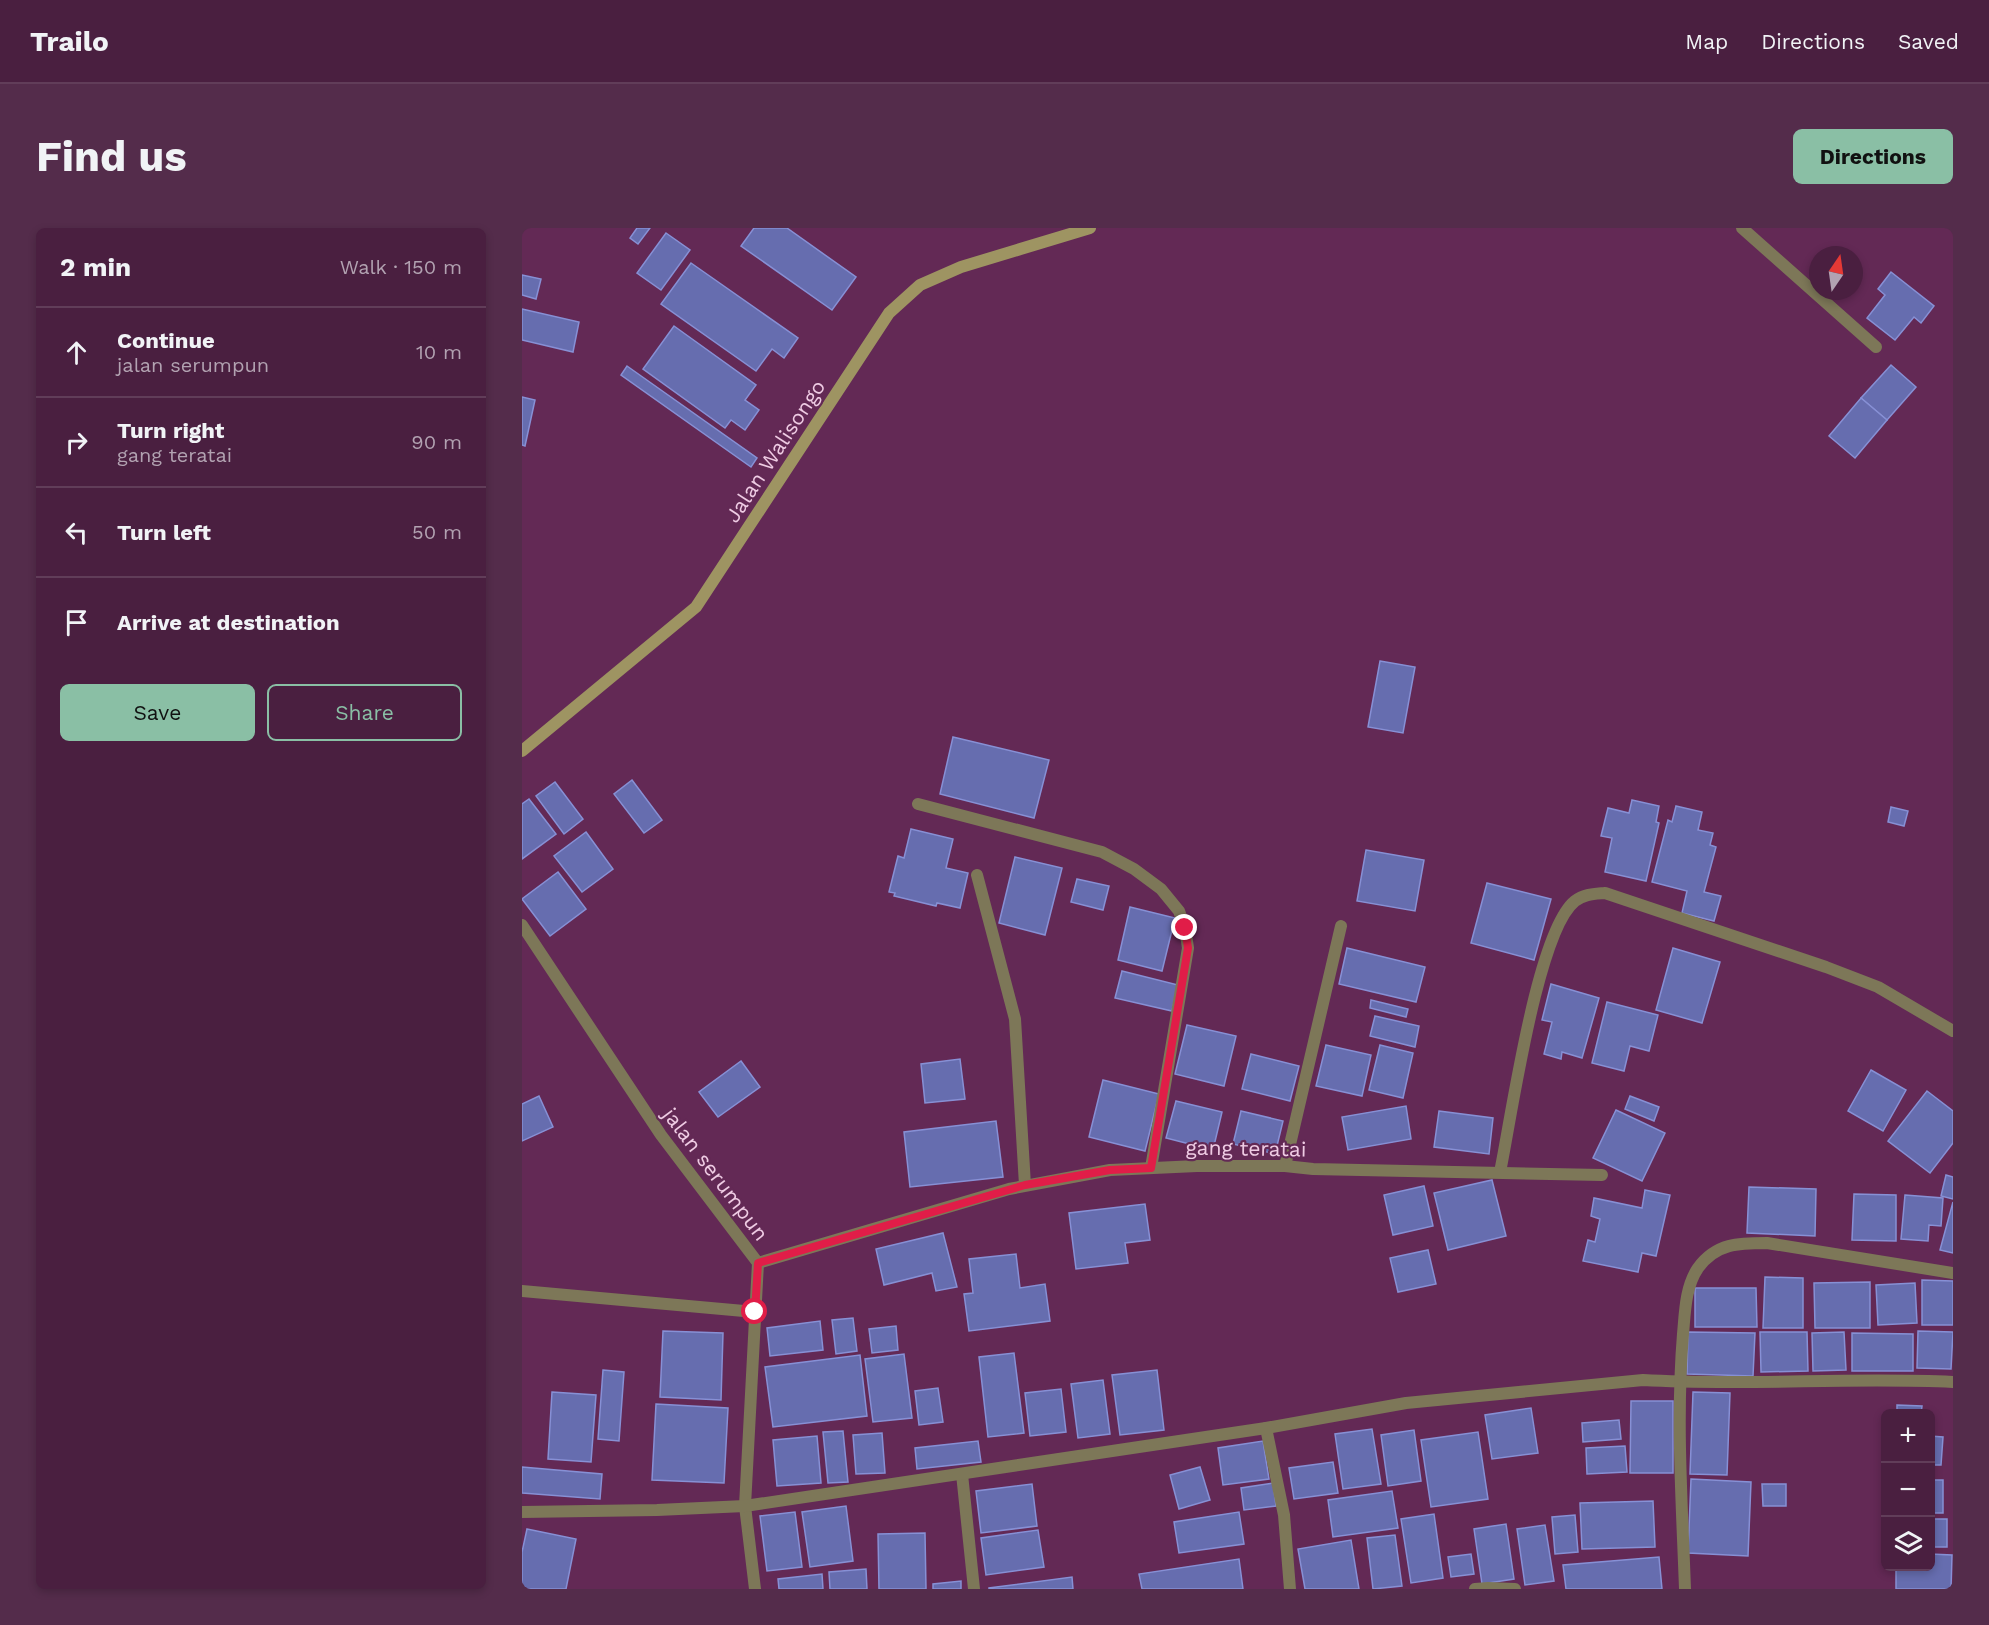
<!DOCTYPE html>
<html lang="en">
<head>
<meta charset="utf-8">
<style>
	body { margin:0; font-family:"Work Sans",sans-serif; background:#542c4b; color:#f1f3f6 }
	.controls { position:absolute; right:18px; bottom:18px; display:grid; overflow:hidden; border-radius:9px; box-shadow:0 3px 9px #0003 }
	.controls button { width:54px; height:54px; display:grid; place-items:center; padding:0; border:0; border-bottom:2px solid #613d59; background:#4a1f40; color:#f1f3f6; font:30px sans-serif }
	.compass { position:absolute; left:1287px; top:18px; width:54px; height:54px; border-radius:50%; background:#4a1f40; box-shadow:0 3px 9px #0003; rotate:13deg }
	.stop { position:absolute; width:18px; height:18px; margin:-14px; border:4px solid #e11d48; border-radius:50%; background:#fff }
	.stop.end { background:#e11d48; border-color:#fff; box-shadow:0 2px 6px #0008 }
	.list { margin:0; padding:0; list-style:none }
	h2 { display:flex; justify-content:space-between; align-items:center; height:78px; margin:0; padding:0 24px; font-size:26px }
	h2 small { font-size:20px; font-weight:400; color:#b2a2b1 }
	.list li { display:grid; grid-template-columns:39px 1fr auto; gap:18px; align-items:center; box-sizing:border-box; height:90px; padding:0 24px; border-top:2px solid #613d59 }
	.list b { display:block; font-size:22px; white-space:nowrap }
	.list p { margin:0; font-size:20px; white-space:nowrap; color:#b2a2b1 }
	.list em { font-size:20px; font-style:normal; color:#b2a2b1 }
	.actions { display:flex; gap:12px; padding:18px 24px }
	.actions a { flex:1; padding:14px 0; border:2px solid #8abfa5; border-radius:9px; text-align:center; font-size:21px; color:#8abfa5 }
	.actions .main { background:#8abfa5; color:#111 }
	.icon { flex:none; width:33px; height:33px; fill:none; stroke:currentColor; stroke-width:2; stroke-linecap:round; stroke-linejoin:round }
	.map { position:relative; flex:none; width:1431px; height:1361px; overflow:hidden; border-radius:9px }
	header { display:flex; align-items:center; gap:36px; box-sizing:border-box; height:84px; padding:0 30px; background:#4a1f40; border-bottom:2px solid #613d59 }
	header strong { font-size:28px }
	nav { display:flex; gap:33px; margin-inline-start:auto; font-size:21px }
	.intro { display:flex; align-items:center; justify-content:space-between; box-sizing:border-box; height:144px; padding:0 36px }
	h1 { margin:0; font-size:42px }
	.button { padding:15px 27px; border-radius:9px; background:#8abfa5; color:#111; font-size:21px; font-weight:700 }
	main { display:flex; gap:36px; padding:0 36px }
	aside { flex:1; background:#4a1f40; border-radius:9px; box-shadow:0 3px 9px #0003 }
	.map>svg:first-child { display:block }
</style>
</head>
<body>
<header>
<strong>Trailo</strong>
<nav><a>Map</a><a>Directions</a><a>Saved</a></nav>
</header>
<div class="intro"><h1>Find us</h1><a class="button">Directions</a></div>
<main>
<aside>
<h2>2 min<small>Walk · 150 m</small></h2>
<ul class="list">
<li><svg class="icon" aria-label="ahead" viewBox="0 0 24 24"><path d="M12 20V5M6 11l6-6 6 6"/></svg><div><b>Continue</b><p>jalan serumpun</p></div><em>10 m</em></li>
<li><svg class="icon" aria-label="right" viewBox="0 0 24 24"><path d="M7 20v-9h11M14 6l5 5-5 5"/></svg><div><b>Turn right</b><p>gang teratai</p></div><em>90 m</em></li>
<li><svg class="icon" aria-label="left" viewBox="0 0 24 24"><path d="M17 20v-9H6M10 6l-5 5 5 5"/></svg><div><b>Turn left</b></div><em>50 m</em></li>
<li><svg class="icon" aria-label="arrive" viewBox="0 0 24 24"><path d="M6 21V4h12l-3 4 3 4H6"/></svg><div><b>Arrive at destination</b></div></li>
</ul>
<div class="actions"><a class="main">Save</a><a>Share</a></div>
</aside>
<div class="map">
<svg width="1431" height="1361" viewBox="0 0 1431 1361">
	<rect width="100%" height="100%" fill="#632955"/>
	<g fill="#666daf" stroke="#8790d5" stroke-width="1.5">
		<path d="M115 0H128L116 16 108 10Z"/>
		<path d="M232 0H265L334 49 310 82 219 18Z"/>
		<path d="M144 5 168 22 139 62 115 45Z"/>
		<path d="M169 35 276 110 262 130 250 121 234 143 139 76Z"/>
		<path d="M1369 44 1412 78 1399 95 1392 89 1373 112 1345 90 1363 67 1356 61Z"/>
		<path d="M0 47 19 51 14 71 0 67Z"/>
		<path d="M0 81 57 94 51 124 0 112Z"/>
		<path d="M152 98 234 157 223 172 237 182 223 202 209 192 203 200 121 141Z"/>
		<path d="M1369 137 1394 159 1365 192 1339 170Z"/>
		<path d="M105 138 235 230 229 239 99 147Z"/>
		<path d="M0 169 13 172 3 218 0 217Z"/>
		<path d="M1339 170 1365 192 1333 230 1307 208Z"/>
		<path d="M858 433 893 439 881 505 846 499Z"/>
		<path d="M431 509 527 532 512 590 418 566Z"/>
		<path d="M110 552 140 592 122 605 92 566Z"/>
		<path d="M33 554 61 591 42 606 14 568Z"/>
		<path d="M7 571 34 606 0 631V576Z"/>
		<path d="M1110 572 1137 578 1134 594 1137 595 1124 653 1083 644 1090 610 1079 608 1086 580 1107 585Z"/>
		<path d="M1154 578 1180 584 1176 602 1191 605 1188 617 1194 619 1182 664 1199 668 1192 693 1160 685 1165 663 1130 654 1146 592 1150 594Z"/>
		<path d="M1369 579 1386 583 1382 598 1366 594Z"/>
		<path d="M389 601 431 611 424 640 446 645 438 680 415 675 414 678 372 668 373 665 367 664 376 628 382 630Z"/>
		<path d="M64 604 91 641 60 664 32 628Z"/>
		<path d="M844 622 902 632 893 683 835 673Z"/>
		<path d="M493 629 540 640 523 707 477 695Z"/>
		<path d="M36 644 64 681 28 708 0 671Z"/>
		<path d="M555 651 587 658 581 682 549 674Z"/>
		<path d="M965 655 1029 671 1012 732 949 715Z"/>
		<path d="M608 679 653 690 640 743 596 732Z"/>
		<path d="M825 720 903 739 894 774 817 756Z"/>
		<path d="M1151 720 1198 734 1180 795 1134 782Z"/>
		<path d="M600 743 656 757 650 783 593 770Z"/>
		<path d="M1029 756 1077 770 1060 830 1040 824 1039 831 1022 826 1030 794 1020 792Z"/>
		<path d="M849 772 886 781 884 789 848 780Z"/>
		<path d="M1085 774 1136 787 1127 823 1108 818 1102 843 1070 835Z"/>
		<path d="M853 788 897 798 893 819 848 808Z"/>
		<path d="M665 797 714 808 702 858 653 846Z"/>
		<path d="M804 817 849 827 840 868 794 858Z"/>
		<path d="M858 817 891 825 881 870 847 862Z"/>
		<path d="M729 826 777 838 768 873 720 861Z"/>
		<path d="M438 831 443 871 403 875 399 836Z"/>
		<path d="M219 833 238 859 196 889 177 864Z"/>
		<path d="M1349 842 1384 862 1361 903 1326 883Z"/>
		<path d="M581 852 637 866 623 923 567 909Z"/>
		<path d="M1405 863 1431 883V915L1408 945 1366 913Z"/>
		<path d="M17 868 31 899 0 913V876Z"/>
		<path d="M1108 868 1137 879 1132 893 1103 881Z"/>
		<path d="M654 873 700 884 691 922 644 910Z"/>
		<path d="M884 878 889 911 826 922 820 889Z"/>
		<path d="M1094 882 1143 905 1120 953 1071 930Z"/>
		<path d="M719 883 761 893 753 926 711 916Z"/>
		<path d="M917 883 971 890 967 926 912 919Z"/>
		<path d="M474 893 481 949 388 959 382 904Z"/>
		<path d="M1424 947 1431 949V971L1419 968Z"/>
		<path d="M970 952 984 1008 926 1022 912 965Z"/>
		<path d="M902 958 911 998 871 1007 862 967Z"/>
		<path d="M1227 959 1294 961 1293 1008 1225 1005Z"/>
		<path d="M1123 962 1148 967 1134 1028 1120 1025 1116 1044 1061 1033 1066 1012 1073 1014 1078 991 1069 988 1072 970 1120 980Z"/>
		<path d="M1332 966 1374 967V1013L1330 1012Z"/>
		<path d="M1383 967 1421 970 1419 998 1407 997 1406 1013 1379 1011Z"/>
		<path d="M1431 974V1025L1418 1022Z"/>
		<path d="M623 976 628 1012 603 1015 606 1035 554 1041 547 985Z"/>
		<path d="M421 1005 435 1059 414 1063 410 1045 362 1057 354 1021Z"/>
		<path d="M906 1022 914 1056 876 1064 868 1030Z"/>
		<path d="M494 1026 498 1060 523 1056 528 1093 447 1103 442 1066 451 1065 447 1031Z"/>
		<path d="M1243 1049 1281 1050V1100H1241Z"/>
		<path d="M1400 1052 1431 1053V1097H1400Z"/>
		<path d="M1348 1054V1100H1293L1292 1055Z"/>
		<path d="M1393 1055 1395 1095 1356 1097 1354 1057Z"/>
		<path d="M1173 1060H1234L1235 1099H1173Z"/>
		<path d="M331 1090 335 1123 314 1126 310 1092Z"/>
		<path d="M298 1093 301 1122 248 1128 245 1100Z"/>
		<path d="M374 1098 376 1122 350 1125 347 1101Z"/>
		<path d="M141 1103 201 1105 199 1172 138 1169Z"/>
		<path d="M1396 1103 1431 1104 1429 1141 1395 1140Z"/>
		<path d="M1166 1104 1233 1105 1231 1148 1165 1146Z"/>
		<path d="M1238 1104H1285L1286 1143 1239 1144Z"/>
		<path d="M1322 1104 1324 1142 1291 1143 1290 1105Z"/>
		<path d="M1330 1105 1391 1106V1143H1330Z"/>
		<path d="M492 1125 502 1205 466 1209 457 1129Z"/>
		<path d="M382 1126 390 1190 351 1194 343 1131Z"/>
		<path d="M338 1127 345 1188 251 1199 243 1139Z"/>
		<path d="M81 1142 102 1144 97 1213 76 1211Z"/>
		<path d="M635 1142 642 1202 598 1207 590 1147Z"/>
		<path d="M581 1152 588 1206 556 1210 549 1156Z"/>
		<path d="M416 1160 421 1194 397 1197 393 1163Z"/>
		<path d="M539 1161 544 1204 508 1208 503 1165Z"/>
		<path d="M30 1164 74 1167 69 1234 26 1231Z"/>
		<path d="M1171 1164 1208 1165 1205 1247 1168 1246Z"/>
		<path d="M1109 1173H1151V1245H1108Z"/>
		<path d="M134 1176 206 1180 202 1255 130 1252Z"/>
		<path d="M1375 1177 1400 1178 1399 1186H1375Z"/>
		<path d="M1009 1180 1016 1225 970 1231 963 1187Z"/>
		<path d="M1097 1192 1099 1211 1061 1214 1060 1195Z"/>
		<path d="M850 1201 859 1256 821 1261 813 1206Z"/>
		<path d="M892 1202 899 1253 866 1258 859 1207Z"/>
		<path d="M321 1203 326 1254 306 1255 301 1204Z"/>
		<path d="M956 1204 966 1271 909 1279 899 1212Z"/>
		<path d="M360 1205 363 1245 334 1246 331 1207Z"/>
		<path d="M295 1208 299 1255 255 1258 251 1212Z"/>
		<path d="M1408 1208 1421 1209 1419 1237H1408Z"/>
		<path d="M456 1213 459 1234 395 1241 393 1220Z"/>
		<path d="M741 1213 747 1251 701 1257 696 1220Z"/>
		<path d="M1103 1218 1105 1244 1065 1246 1064 1220Z"/>
		<path d="M811 1234 816 1265 772 1271 767 1240Z"/>
		<path d="M0 1239 80 1246 78 1271 0 1265Z"/>
		<path d="M678 1239 688 1272 657 1281 648 1247Z"/>
		<path d="M1169 1251 1229 1254 1226 1328 1166 1325Z"/>
		<rect x="1408" y="1252" width="13" height="33"/>
		<path d="M751 1255 754 1278 722 1282 719 1260Z"/>
		<path d="M510 1256 515 1298 459 1305 454 1263Z"/>
		<path d="M1240 1256H1264V1278H1241Z"/>
		<path d="M870 1263 876 1300 811 1309 806 1272Z"/>
		<path d="M1131 1273 1133 1319 1060 1321 1058 1275Z"/>
		<path d="M324 1278 331 1333 288 1339 280 1284Z"/>
		<path d="M273 1284 280 1339 245 1343 238 1288Z"/>
		<path d="M717 1284 722 1316 657 1325 652 1294Z"/>
		<path d="M912 1286 921 1350 889 1355 879 1291Z"/>
		<path d="M1053 1287 1056 1324 1033 1326 1030 1289Z"/>
		<rect x="1408" y="1291" width="17" height="28"/>
		<path d="M984 1296 992 1351 960 1356 952 1301Z"/>
		<path d="M1023 1297 1032 1353 1003 1357 995 1301Z"/>
		<path d="M5 1301 54 1311 44 1361H0V1324Z"/>
		<path d="M516 1302 522 1339 464 1347 459 1310Z"/>
		<path d="M403 1305 404 1361H357L356 1306Z"/>
		<path d="M873 1307 880 1358 851 1361 845 1310Z"/>
		<path d="M829 1312 837 1361H783L776 1321Z"/>
		<path d="M949 1326 952 1346 929 1349 926 1329Z"/>
		<path d="M1408 1326 1430 1327 1429 1361H1374V1338H1408Z"/>
		<path d="M1137 1329 1140 1361H1044L1041 1337Z"/>
		<path d="M717 1331 721 1361H620L617 1346Z"/>
		<path d="M344 1341 345 1361H308L307 1344Z"/>
		<path d="M300 1346 301 1361H257L256 1351Z"/>
		<path d="M550 1349 551 1361H467V1360Z"/>
		<path d="M439 1353V1361H411V1356Z"/>
	</g>
	<g fill="none" stroke-linecap="round" stroke-linejoin="round">
		<g stroke="#7d7758" stroke-width="12">
			<path d="M1220 0 1354 119"/>
			<path d="M396 576 580 624 612 641 639 661 657 683 663 700 666 720 629 940"/>
			<path d="M455 647 493 791 503 957"/>
			<path d="M0 697 139 907 236 1035 223 1278 233 1361"/>
			<path d="M763 938 819 698"/>
			<path d="M978 944C989 892 1015 703 1053 673 1062 666 1072 666 1083 665L1304 739 1356 759 1431 803"/>
			<path d="M236 1035 487 961 588 942 675 938H763L791 941 1080 947"/>
			<path d="M0 1063 233 1084"/>
			<path d="M744 1200 762 1287 768 1361"/>
			<path d="M440 1246 452 1361"/>
			<path d="M0 1284 135 1282 223 1278 744 1200 884 1175 1121 1152C1224 1158 1328 1149 1431 1154"/>
			<path d="M953 1361 966 1360 993 1361"/>
			<path d="M1163 1361C1160 1276 1154 1191 1161 1106 1163 1085 1163 1059 1176 1040 1194 1015 1217 1015 1245 1015L1431 1045"/>
		</g>
		<path stroke="#9e9462" stroke-width="12" d="M0 523 174 379 367 85 398 57 439 39 568 0"/>
	</g>
	<g fill="none" stroke-linecap="round" stroke-linejoin="round">
		<path stroke="#e11d48" stroke-width="8" d="M233 1084 236 1035 503 957 588 942 629 940 666 720 663 700"/>
	</g>
	<g text-anchor="middle" dominant-baseline="central" stroke-width="4.5" stroke-linejoin="round" paint-order="stroke">
		<g font-size="21" fill="#efcce4" stroke="#632955">
			<text transform="translate(253 223) rotate(-57)">Jalan Walisongo</text>
			<text transform="translate(724 920) rotate(1)">gang teratai</text>
			<text transform="translate(194 946) rotate(53)">jalan serumpun</text>
		</g>
	</g>
</svg>
<div class="controls">
<button>+</button>
<button>−</button>
<button><svg class="icon" aria-label="layers" viewBox="0 0 24 24"><path d="M12 4l9 5-9 5-9-5zM3 14l9 5 9-5"/></svg></button>
</div>
<svg class="compass" viewBox="-18 -18 36 36"><path d="M0-13l5 13h-10z" fill="#e53935"/><path d="M0 13l5-13h-10z" fill="#b2a2b1"/></svg>
<div class="stop" style="left:233px;top:1084px"></div>
<div class="stop end" style="left:663px;top:700px"></div>
</div>
</main>
</body>
</html>
